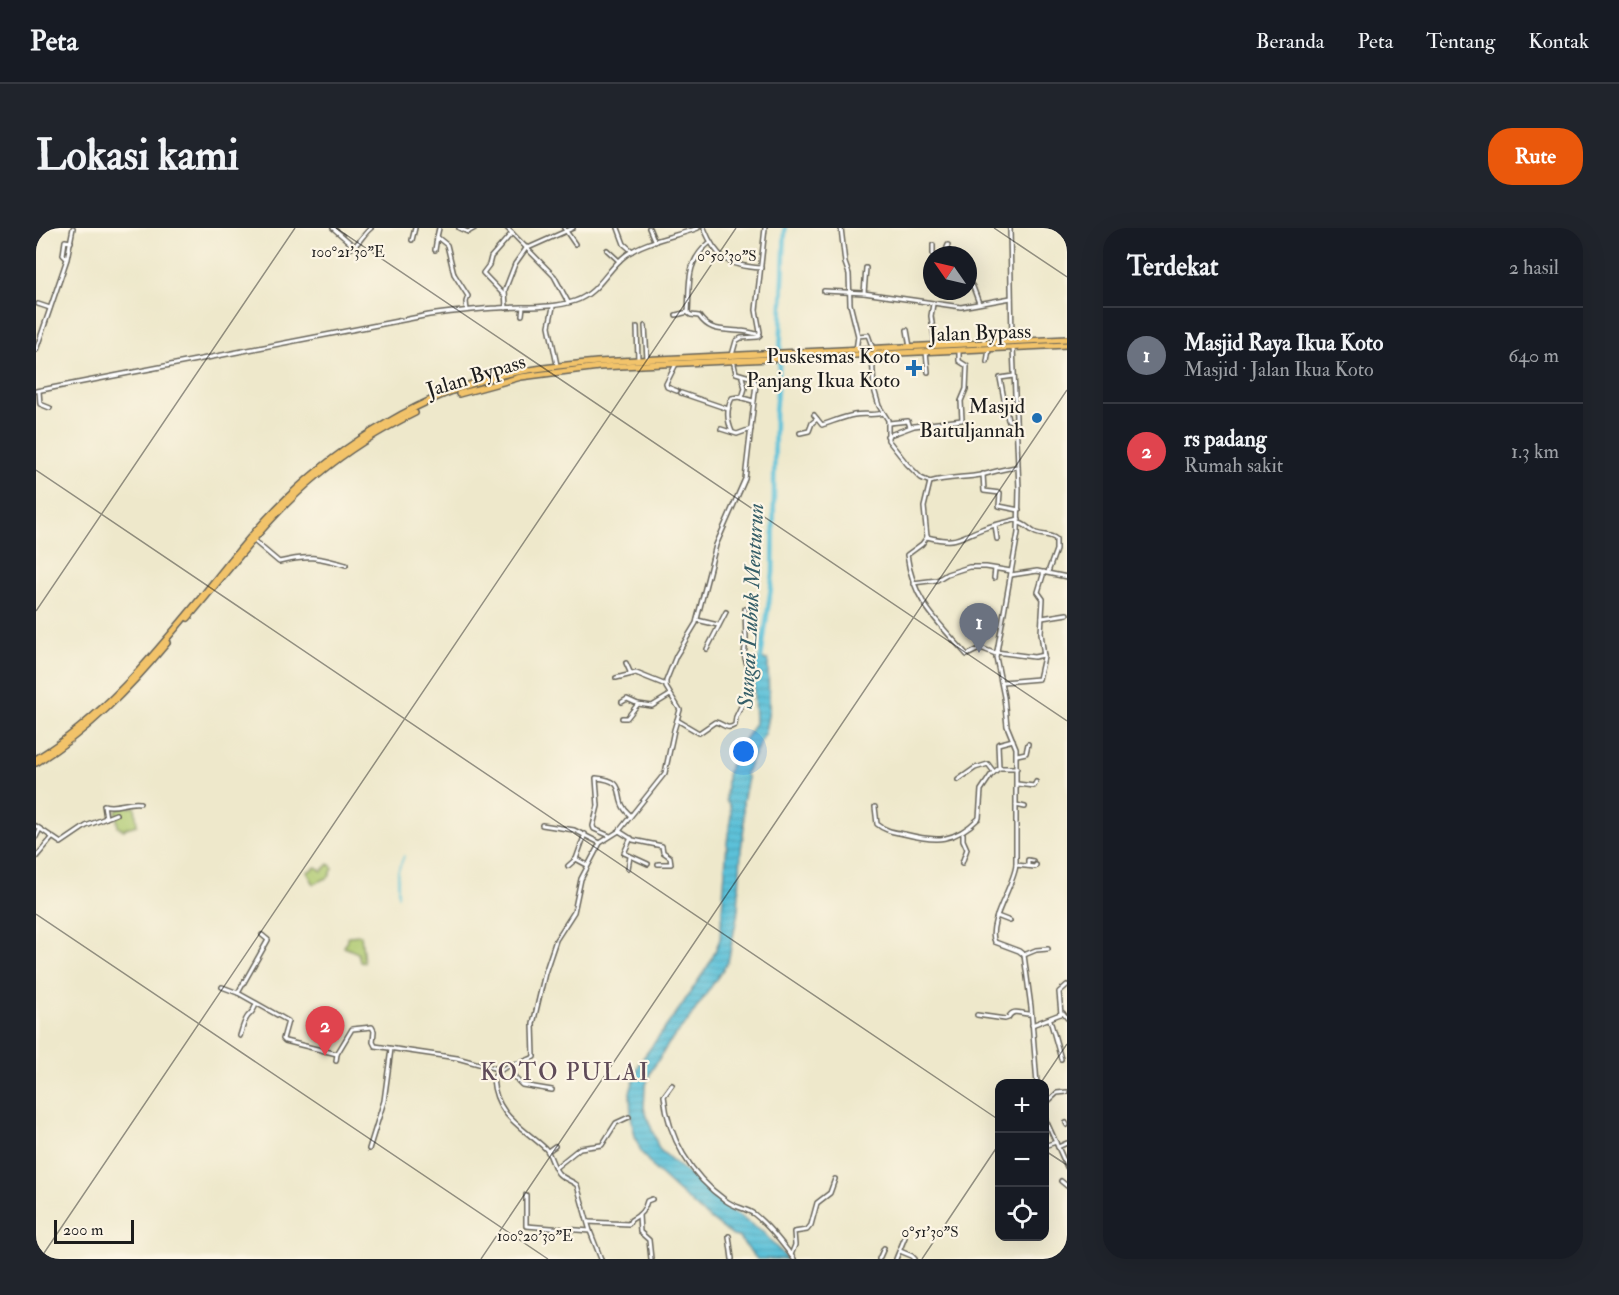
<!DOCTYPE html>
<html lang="id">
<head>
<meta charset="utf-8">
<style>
	body { margin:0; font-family:"IM FELL Double Pica",serif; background:#20242c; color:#f1f3f6 }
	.controls { position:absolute; right:18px; bottom:18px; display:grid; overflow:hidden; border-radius:12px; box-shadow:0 6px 24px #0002 }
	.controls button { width:54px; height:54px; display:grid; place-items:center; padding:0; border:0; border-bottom:2px solid #363941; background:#171b24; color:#f1f3f6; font:30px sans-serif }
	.compass { position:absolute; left:887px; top:18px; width:54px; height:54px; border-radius:50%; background:#171b24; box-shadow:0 6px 24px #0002; rotate:304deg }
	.scale { position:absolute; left:18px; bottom:15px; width:80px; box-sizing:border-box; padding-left:6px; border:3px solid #1c1c1c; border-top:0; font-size:16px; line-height:21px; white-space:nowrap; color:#1c1c1c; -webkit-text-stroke:4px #fcf5e5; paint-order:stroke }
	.you { position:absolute; left:708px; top:524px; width:21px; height:21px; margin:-15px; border:4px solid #fff; border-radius:50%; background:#1a73e8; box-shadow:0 0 0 9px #1a73e833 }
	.badge { display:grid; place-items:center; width:39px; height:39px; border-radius:50%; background:#ea580c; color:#fff; font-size:20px; font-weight:700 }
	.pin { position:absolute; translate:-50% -50px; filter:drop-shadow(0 2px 3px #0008) }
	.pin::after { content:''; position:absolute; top:32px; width:21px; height:18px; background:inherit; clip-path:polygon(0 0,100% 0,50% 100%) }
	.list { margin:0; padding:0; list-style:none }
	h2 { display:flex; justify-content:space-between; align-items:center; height:78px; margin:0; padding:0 24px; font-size:26px }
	h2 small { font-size:20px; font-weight:400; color:#9ea1a6 }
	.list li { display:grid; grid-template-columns:39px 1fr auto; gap:18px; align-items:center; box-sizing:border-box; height:96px; padding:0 24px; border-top:2px solid #363941 }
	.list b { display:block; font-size:22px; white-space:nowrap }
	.list p { margin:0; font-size:20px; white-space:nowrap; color:#9ea1a6 }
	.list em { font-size:20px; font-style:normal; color:#9ea1a6 }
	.icon { flex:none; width:33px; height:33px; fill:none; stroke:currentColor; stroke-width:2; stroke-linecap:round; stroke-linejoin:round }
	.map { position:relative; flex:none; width:1031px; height:1031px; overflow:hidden; border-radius:24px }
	header { display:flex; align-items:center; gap:36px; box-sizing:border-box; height:84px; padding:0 30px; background:#171b24; border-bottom:2px solid #363941 }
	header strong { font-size:28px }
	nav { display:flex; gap:33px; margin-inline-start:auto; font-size:21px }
	.intro { display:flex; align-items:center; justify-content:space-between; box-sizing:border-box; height:144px; padding:0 36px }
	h1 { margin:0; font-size:42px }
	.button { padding:15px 27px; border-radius:24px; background:#ea580c; color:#fff; font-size:21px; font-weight:700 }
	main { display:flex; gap:36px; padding:0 36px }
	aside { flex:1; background:#171b24; border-radius:24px; box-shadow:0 6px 24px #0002 }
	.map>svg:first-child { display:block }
</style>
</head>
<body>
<header>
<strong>Peta</strong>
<nav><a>Beranda</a><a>Peta</a><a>Tentang</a><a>Kontak</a></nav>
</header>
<div class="intro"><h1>Lokasi kami</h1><a class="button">Rute</a></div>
<main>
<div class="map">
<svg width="1031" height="1031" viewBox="0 0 1031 1031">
	<defs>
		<pattern id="water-rules" width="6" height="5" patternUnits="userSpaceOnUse" patternTransform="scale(1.5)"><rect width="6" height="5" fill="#5bc1d9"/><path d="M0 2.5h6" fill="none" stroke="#4fa5ba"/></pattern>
	</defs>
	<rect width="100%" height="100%" fill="#fcf5e5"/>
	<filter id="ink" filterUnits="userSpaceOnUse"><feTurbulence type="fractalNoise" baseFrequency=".0167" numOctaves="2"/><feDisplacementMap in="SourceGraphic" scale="12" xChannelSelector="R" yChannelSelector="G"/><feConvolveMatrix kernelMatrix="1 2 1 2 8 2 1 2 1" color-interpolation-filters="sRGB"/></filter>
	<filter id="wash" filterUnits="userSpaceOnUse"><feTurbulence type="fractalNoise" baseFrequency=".008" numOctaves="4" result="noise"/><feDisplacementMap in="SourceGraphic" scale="24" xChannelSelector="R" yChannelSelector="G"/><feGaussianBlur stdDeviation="1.35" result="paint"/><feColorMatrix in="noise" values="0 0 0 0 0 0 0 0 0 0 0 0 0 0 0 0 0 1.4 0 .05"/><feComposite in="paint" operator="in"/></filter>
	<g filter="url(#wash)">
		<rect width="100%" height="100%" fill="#eee8cb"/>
		<g fill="#aec96f" stroke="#657246" stroke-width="1.5">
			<path d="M90 577 94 580 99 578 101 597 90 600 88 602 82 599 80 583Z"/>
			<path d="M293 636 297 640 293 649 278 656 271 644 280 639 286 643Z"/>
			<path d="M325 707 328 734H324L322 725 308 719 312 708Z"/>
		</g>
		<path fill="url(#water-rules)" stroke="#3c6e7a" stroke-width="1.5" d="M717 432H732L733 482 729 504 709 546 712 550 707 573 708 599 705 622 702 684 692 734 651 794 633 815 615 843 609 860 608 880 623 921 693 981 728 1005 751 1031H721L702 1009 697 1008 664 983 620 943 605 924 599 908 595 888 594 864 604 834 646 777 675 733 684 711 691 615 695 587 694 578 690 573 691 548 694 537 701 532C703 514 712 509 719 495Z"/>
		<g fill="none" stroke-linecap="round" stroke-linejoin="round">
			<g stroke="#5bc1d9" stroke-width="1.5">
				<path d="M362 668V643L368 628"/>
				<path d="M220 729 229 714"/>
			</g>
			<path stroke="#5bc1d9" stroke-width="4.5" d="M724 437 737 345 739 185 744 129 749 0"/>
		</g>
	</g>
	<g filter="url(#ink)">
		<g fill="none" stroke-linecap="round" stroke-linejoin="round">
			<defs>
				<g id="minor">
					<path d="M297 0 319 19"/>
					<path d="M403 0 401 9 411 17 418 46 432 68 430 74 431 82"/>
					<path d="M423 0 432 4 439 0"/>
					<path d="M471 0 518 48 532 74"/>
					<path d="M528 0 539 16"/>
					<path d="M582 0 588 16 596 23"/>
					<path d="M613 0 619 14"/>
					<path d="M668 0C680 30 692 38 725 40"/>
					<path d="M805 0 809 35 813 46 814 76 822 108 820 122"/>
					<path d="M974 0 976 112"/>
					<path d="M0 5 9 0"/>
					<path d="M376 12 379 0"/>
					<path d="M673 15C649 35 654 56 652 85L655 87 663 88C674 104 686 101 703 103 710 103 717 105 724 107"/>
					<path d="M897 17V27"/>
					<path d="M492 20 537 0"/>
					<path d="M311 22C322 19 326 7 335 0"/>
					<path d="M399 22 401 9"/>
					<path d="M571 22 583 33"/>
					<path d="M908 27 912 17"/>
					<path d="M30 30 27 27 29 13 35 14"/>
					<path d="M932 52 937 59 943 75"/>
					<path d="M788 63 828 65 925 79 975 70"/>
					<path d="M828 65 830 40"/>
					<path d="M469 68 447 45 453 37 455 29 476 5"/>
					<path d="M2 76 14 80"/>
					<path d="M897 76 895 88 899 116"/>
					<path d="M517 79 513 98 521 137"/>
					<path d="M470 80 469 62 479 36 491 19"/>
					<path d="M486 87 487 79"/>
					<path d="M640 87 652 84"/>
					<path d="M609 98 611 131"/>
					<path d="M601 99 602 132"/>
					<path d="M947 100 948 115"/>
					<path d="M871 102 874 119"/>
					<path d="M822 108 832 107 837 121"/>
					<path d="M977 119 983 261 982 305 960 429 968 469 971 498 980 520V637C978 658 950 696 959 714L983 723 988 727 995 779 1001 856"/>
					<path d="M0 122 31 31 37 0"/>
					<path d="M890 124 892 144"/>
					<path d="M696 127 700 113 705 110 722 109 724 104 720 82 729 0"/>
					<path d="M836 127 838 161 843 178 852 192V212L871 236 885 250 894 254 888 279 891 309 886 316 871 327C877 373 902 394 931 427L945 420 960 426"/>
					<path d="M951 134 953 121"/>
					<path d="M640 136 630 156 631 159 641 163"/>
					<path d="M978 148 964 150 972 192 980 193"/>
					<path d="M706 149 709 160 706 170"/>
					<path d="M0 163 393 87C416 84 439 81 462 80 488 78 514 81 539 73 563 65 571 41 590 27 610 12 639 9 662 0"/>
					<path d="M3 163 4 176 14 180"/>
					<path d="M645 165 692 181"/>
					<path d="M778 187 786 197C796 194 807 189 818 187 828 185 837 188 847 185"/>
					<path d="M853 195 872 193 874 199"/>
					<path d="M685 201 701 206 715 201"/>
					<path d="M696 204C691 192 690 182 696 170L703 169 717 173"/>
					<path d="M764 205 773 203 776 195 781 191"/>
					<path d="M851 208 878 198 926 192 925 173 930 161 931 138 923 133V122"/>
					<path d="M947 246 948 263 964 265 963 278 983 282"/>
					<path d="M894 254C911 249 928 250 945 247 958 244 969 240 982 239"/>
					<path d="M983 295C990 296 993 302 1000 305 1008 308 1014 306 1020 311V322L1012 344"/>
					<path d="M959 297 961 311"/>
					<path d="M891 309C920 316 920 311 946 301 957 297 970 294 983 291"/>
					<path d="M217 312 243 334C273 327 280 329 310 337"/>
					<path d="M975 347 1001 343 1031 349"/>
					<path d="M958 350 959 341"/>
					<path d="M877 355 901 352 911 346 933 339H950L975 343"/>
					<path d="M1006 390 1031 386"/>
					<path d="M661 392 682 397"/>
					<path d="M671 421 690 384"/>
					<path d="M960 424 998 429 1008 427"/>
					<path d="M590 435 595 446"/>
					<path d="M580 450 600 445 630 457"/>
					<path d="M966 454 1003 451 1008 429 1005 405 1007 371 1002 364 1008 344"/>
					<path d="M586 474 591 471 602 476"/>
					<path d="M586 490H591L602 476 616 478 634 467"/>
					<path d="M641 492 663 505 679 494C687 495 690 503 699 497L700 489 713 462 712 440 708 427 710 411 709 381"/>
					<path d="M981 527 990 525 992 516"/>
					<path d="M963 540 962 516 977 512"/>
					<path d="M922 552 939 540 952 536 958 544"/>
					<path d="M981 556 998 558 1000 554"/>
					<path d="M980 577 989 579"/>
					<path d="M839 579 841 596C849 603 858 604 868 606 900 614 918 615 943 590L945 562 955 547 963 540H981"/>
					<path d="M70 590 68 577C80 581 91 573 104 575"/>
					<path d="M506 597 538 602 564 615"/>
					<path d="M0 598 25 615 50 598 80 586"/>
					<path d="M583 603 597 612 626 618 627 624 634 629 635 636H622"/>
					<path d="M549 606 540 631 551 637"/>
					<path d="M574 608 558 601 557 598 562 578 560 550C596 553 574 570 594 587"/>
					<path d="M0 609 4 601"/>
					<path d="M595 610 588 625 612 636"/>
					<path d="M0 629 16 610"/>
					<path d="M926 635 931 621 927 612V606"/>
					<path d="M980 637 999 639 1000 637"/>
					<path d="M532 638 540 631"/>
					<path d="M992 638V632L997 633"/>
					<path d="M592 640 594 629"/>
					<path d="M961 688 974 693"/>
					<path d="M988 727 1000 722 1012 721"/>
					<path d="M186 759 202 765 252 793 247 811 249 813 301 826 316 801 336 799 338 803 337 814 339 818 421 830 465 842"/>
					<path d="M202 765 232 712 226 707"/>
					<path d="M1025 786 1023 764 1031 757"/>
					<path d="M941 787 969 791 972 790C978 779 985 787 995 786"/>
					<path d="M1014 792 1025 831"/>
					<path d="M996 797 1027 785 1031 790"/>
					<path d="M204 808C206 801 208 793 212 788 216 784 218 783 220 776"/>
					<path d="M300 833 301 826"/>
					<path d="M476 836 479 850 486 857 516 862"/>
					<path d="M636 857 628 868C632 909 655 948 689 972 697 979 709 980 718 986 733 998 747 1016 758 1031"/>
					<path d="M1008 877 1021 865 1031 864"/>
					<path d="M1008 888 1031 939"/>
					<path d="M1030 895 1031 897"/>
					<path d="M1008 918 1020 914"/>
					<path d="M1022 919 1031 915"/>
					<path d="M333 921 348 873 355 821"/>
					<path d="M512 923 519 918"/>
					<path d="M519 940 544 920 566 917 580 895 593 889"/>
					<path d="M1025 953 1031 958"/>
					<path d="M490 967V998L554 1003"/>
					<path d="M603 987 604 1004 613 1012 615 1031"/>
					<path d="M552 994 593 996 595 992C603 988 609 983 611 973L616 971"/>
					<path d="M693 1008 696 1031"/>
					<path d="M864 1023 876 1028 879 1031"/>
					<path d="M755 1027 759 1017 758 1004 771 1002 775 997 781 975 794 965 799 951"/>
					<path d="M565 1031 554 1003 541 957C535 952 527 951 522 945 516 937 515 926 509 920 485 898 460 888 457 851 466 835 484 837 498 829L497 796 509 745 520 712 538 684 545 651 564 615 583 603 629 545 638 502 644 482 630 459V453L640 428 660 395 680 317 709 251 720 156 717 150 700 145 697 132"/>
					<path d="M843 1031 848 1020"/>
					<path d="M860 1031 869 1009"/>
				</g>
				<g id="highway">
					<path d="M423 166 485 149 563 139 1031 117"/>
					<path d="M152 390C194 341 232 288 282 247 312 222 344 202 379 185"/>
					<path d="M0 531C68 489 118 427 168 366 194 333 221 299 251 270 308 214 389 166 466 147 497 140 529 137 561 134L1031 111"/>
					<path d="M0 535C52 503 92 462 131 415"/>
				</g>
			</defs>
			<use href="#minor" stroke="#666359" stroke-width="6"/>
			<use href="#highway" stroke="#666359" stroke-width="8"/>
			<use href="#minor" stroke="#fff" stroke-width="3"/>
			<use href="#highway" stroke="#f2c36a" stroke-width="5"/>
		</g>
	</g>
	<path fill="none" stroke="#1c1c1c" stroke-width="1.5" stroke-opacity="0.45" d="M300 0 1031 493M958 0 1031 49M0 242 963 892M0 383 259 0M0 686 512 1031M1004 856 1031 816M1008 922 1031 937M4 1031 700 0M445 1031 1031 162M886 1031 963 916"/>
	<g fill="#1f6fb2" stroke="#fcf5e5" stroke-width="2">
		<path d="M875 131h6v6h6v6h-6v6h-6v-6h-6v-6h6z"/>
		<circle cx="1001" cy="190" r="6"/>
	</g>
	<g text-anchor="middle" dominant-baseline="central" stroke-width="4.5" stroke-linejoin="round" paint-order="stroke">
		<g font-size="21" fill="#1c1c1c" stroke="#fcf5e5">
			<text transform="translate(944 105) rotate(-2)">Jalan Bypass</text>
			<text transform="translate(440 148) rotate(-17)">Jalan Bypass</text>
		</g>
		<g font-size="21" fill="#1c1c1c" stroke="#fcf5e5" text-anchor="end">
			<text x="864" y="128">Puskesmas Koto<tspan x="864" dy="24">Panjang Ikua Koto</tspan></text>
			<text x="989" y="178">Masjid<tspan x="989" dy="24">Baituljannah</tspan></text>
		</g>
		<g font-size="22" font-style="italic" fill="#355e68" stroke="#fcf5e5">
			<text transform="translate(715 378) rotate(-87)">Sungai Lubuk Menturun</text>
		</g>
		<g font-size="24" letter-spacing="1.5" fill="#5f4b58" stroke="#fcf5e5">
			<text x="529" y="844">KOTO PULAI</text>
		</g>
	</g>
	<g font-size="15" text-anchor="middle" fill="#1c1c1c" stroke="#fcf5e5" stroke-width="4.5" stroke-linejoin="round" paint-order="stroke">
		<text x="312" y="29">100°21'30"E</text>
		<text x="691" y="33">0°50'30"S</text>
		<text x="894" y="1009">0°51'30"S</text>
		<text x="499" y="1013">100°20'30"E</text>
	</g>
</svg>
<div class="controls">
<button>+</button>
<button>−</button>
<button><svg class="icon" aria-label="locate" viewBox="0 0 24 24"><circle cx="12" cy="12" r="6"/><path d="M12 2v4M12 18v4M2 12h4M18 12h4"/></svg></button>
</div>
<svg class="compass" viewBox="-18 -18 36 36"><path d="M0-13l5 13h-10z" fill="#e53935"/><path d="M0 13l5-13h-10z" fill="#9ea1a6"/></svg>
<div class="scale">200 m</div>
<div class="you"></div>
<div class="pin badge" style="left:943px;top:425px;background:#6b7280">1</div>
<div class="pin badge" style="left:289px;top:828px;background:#e0444e">2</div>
</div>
<aside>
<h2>Terdekat<small>2 hasil</small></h2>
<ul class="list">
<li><span class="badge" style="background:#6b7280">1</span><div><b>Masjid Raya Ikua Koto</b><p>Masjid · Jalan Ikua Koto</p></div><em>640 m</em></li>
<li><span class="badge" style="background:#e0444e">2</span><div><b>rs padang</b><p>Rumah sakit</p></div><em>1.3 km</em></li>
</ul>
</aside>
</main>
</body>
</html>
